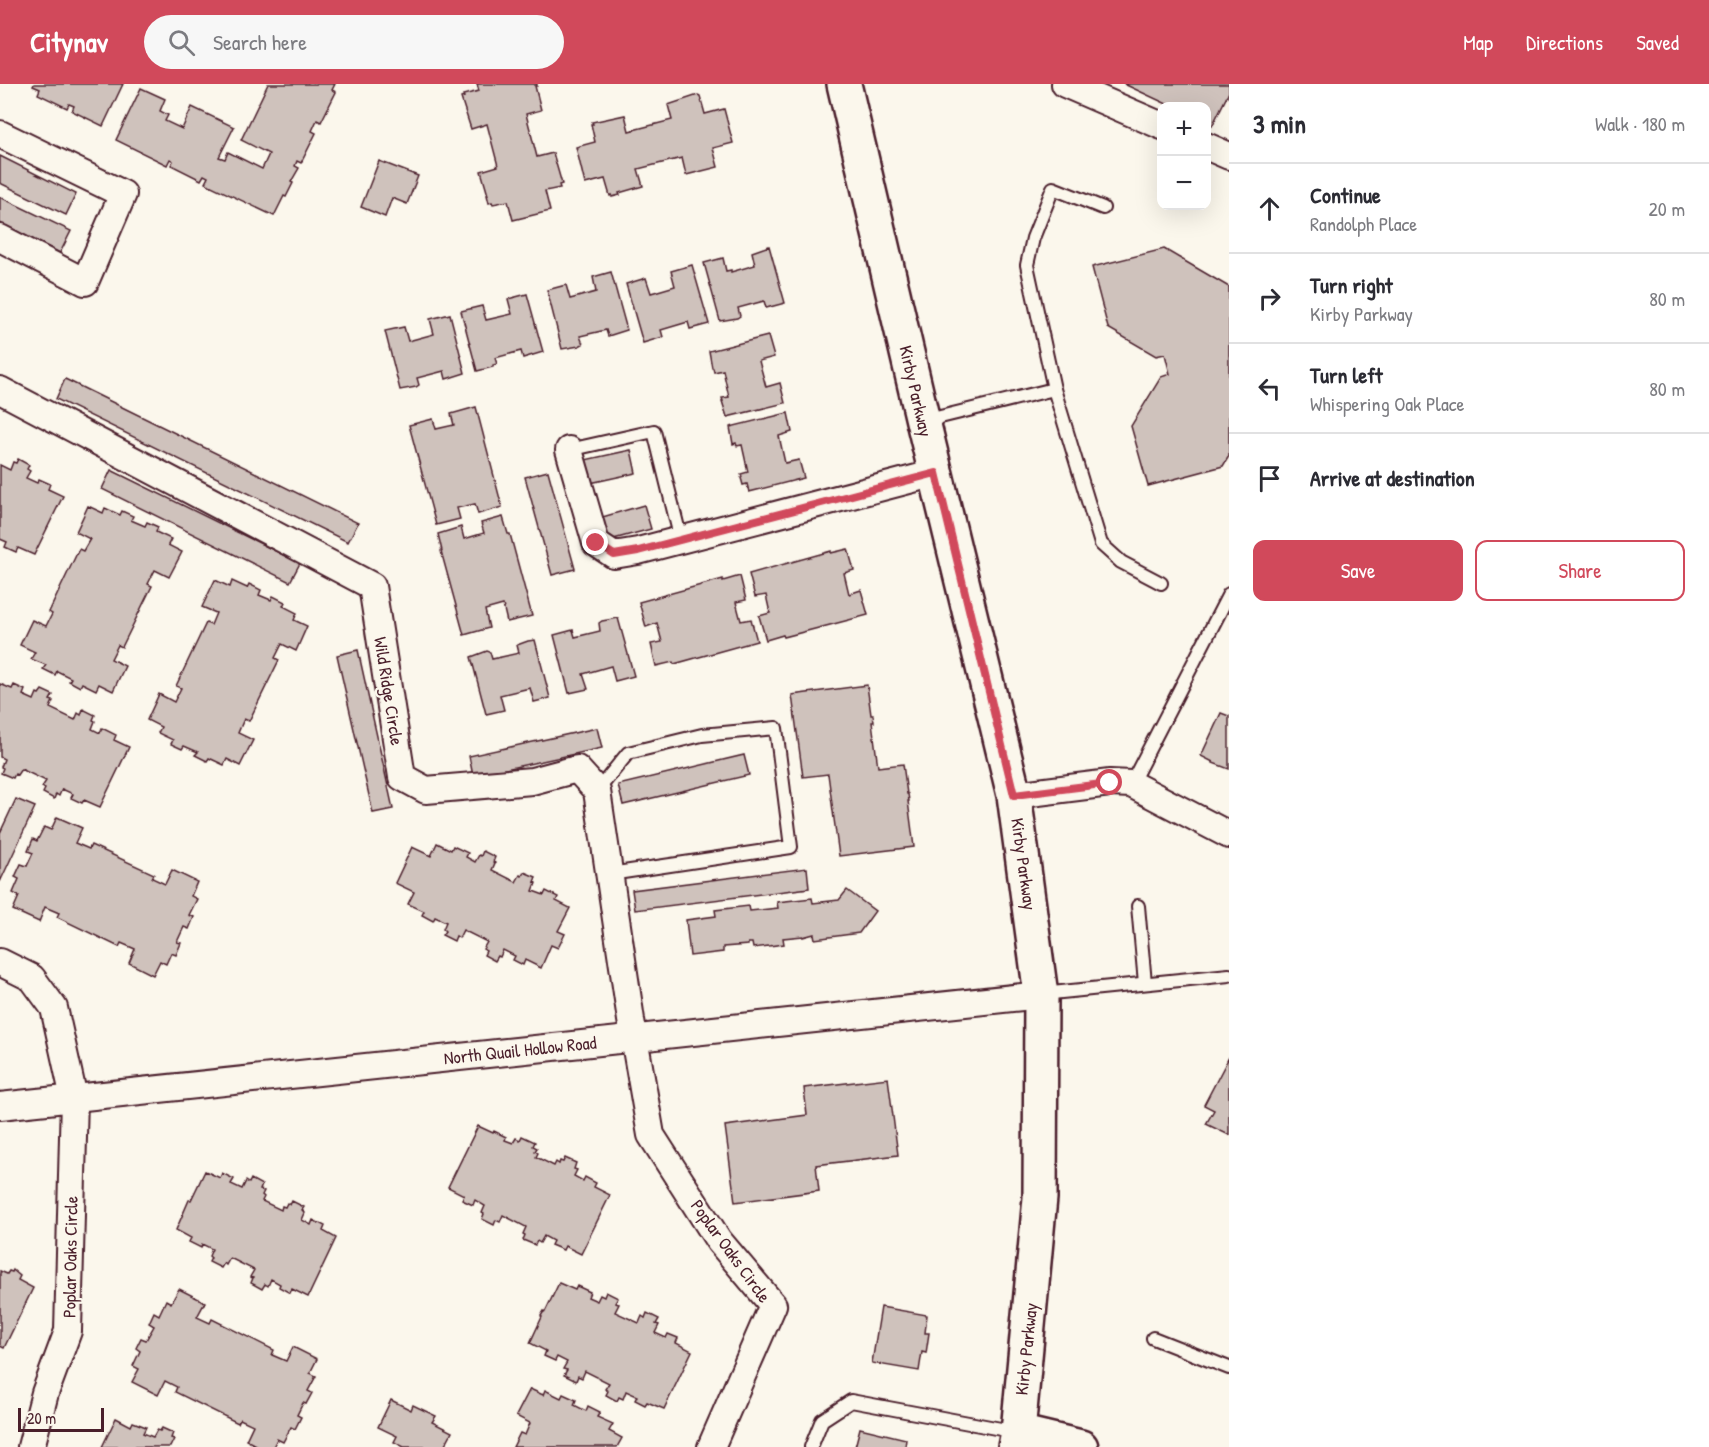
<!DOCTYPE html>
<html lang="en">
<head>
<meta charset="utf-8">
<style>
	body { margin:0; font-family:"Patrick Hand",sans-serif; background:#f7f7f7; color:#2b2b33 }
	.controls { position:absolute; right:18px; top:18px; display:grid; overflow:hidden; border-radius:12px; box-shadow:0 6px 24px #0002 }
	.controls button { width:54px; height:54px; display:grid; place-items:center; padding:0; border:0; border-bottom:2px solid #e1e1e2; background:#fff; color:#2b2b33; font:30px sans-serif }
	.scale { position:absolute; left:18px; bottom:15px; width:86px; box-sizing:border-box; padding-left:6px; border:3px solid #4a1f2b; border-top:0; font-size:16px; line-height:21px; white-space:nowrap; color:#4a1f2b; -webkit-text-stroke:4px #fbf7ec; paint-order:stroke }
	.stop { position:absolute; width:18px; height:18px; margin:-14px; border:4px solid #d1495b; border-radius:50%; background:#fff }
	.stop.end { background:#d1495b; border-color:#fff; box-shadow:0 2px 6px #0008 }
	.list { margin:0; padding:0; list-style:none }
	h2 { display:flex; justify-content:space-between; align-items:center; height:78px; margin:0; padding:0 24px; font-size:26px }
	h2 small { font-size:20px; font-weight:400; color:#7c7c81 }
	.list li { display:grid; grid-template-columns:39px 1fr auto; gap:18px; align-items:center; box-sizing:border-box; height:90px; padding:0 24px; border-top:2px solid #e1e1e2 }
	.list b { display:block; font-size:22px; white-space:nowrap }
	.list p { margin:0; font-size:20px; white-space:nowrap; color:#7c7c81 }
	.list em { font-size:20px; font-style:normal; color:#7c7c81 }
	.actions { display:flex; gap:12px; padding:18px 24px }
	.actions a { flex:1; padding:14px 0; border:2px solid #d1495b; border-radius:12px; text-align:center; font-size:21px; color:#d1495b }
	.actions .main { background:#d1495b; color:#fff }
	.icon { flex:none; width:33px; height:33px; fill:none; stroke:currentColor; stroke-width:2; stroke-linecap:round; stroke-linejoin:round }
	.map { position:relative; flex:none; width:1229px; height:1363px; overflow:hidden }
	header { display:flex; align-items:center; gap:36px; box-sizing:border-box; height:84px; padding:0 30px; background:#d1495b; color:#fff }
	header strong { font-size:28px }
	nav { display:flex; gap:33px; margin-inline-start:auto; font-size:21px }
	.search { width:420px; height:54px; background:#f7f7f7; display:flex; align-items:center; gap:15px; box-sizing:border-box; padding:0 21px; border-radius:33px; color:#7c7c81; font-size:22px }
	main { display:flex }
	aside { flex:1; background:#fff }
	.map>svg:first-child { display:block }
</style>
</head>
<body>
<header>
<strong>Citynav</strong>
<div class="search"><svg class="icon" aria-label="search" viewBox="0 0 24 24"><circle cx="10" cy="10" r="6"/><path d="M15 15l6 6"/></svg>Search here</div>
<nav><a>Map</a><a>Directions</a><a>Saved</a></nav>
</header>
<main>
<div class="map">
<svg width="1229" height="1363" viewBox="0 0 1229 1363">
	<rect width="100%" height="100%" fill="#fbf7ec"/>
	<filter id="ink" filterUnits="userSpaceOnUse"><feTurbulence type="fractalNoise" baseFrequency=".0167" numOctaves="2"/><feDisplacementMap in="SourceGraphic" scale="12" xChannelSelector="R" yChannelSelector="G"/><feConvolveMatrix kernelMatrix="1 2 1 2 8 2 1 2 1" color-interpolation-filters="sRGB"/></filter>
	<g filter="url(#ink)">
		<g fill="#cfc2bc" stroke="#4a1f2b" stroke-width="1.5">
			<path d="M34 0H123L103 42 72 27 74 22 69 20 67 24 38 10 40 5 33 2Z"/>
			<path d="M268 0H335L332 6 336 8 321 38 317 36 312 47 316 49 301 79 297 77 295 82 299 84 291 98 293 99 286 113 284 112 274 132 205 99 208 93 204 91 201 96 171 81 173 77 170 75 167 81 116 56 141 4 165 15 160 27 168 31 165 37 182 45 192 23 234 43 219 73 225 75 228 68 262 85 269 70 241 56Z"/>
			<path d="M477 0H537V2H535L541 26 526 30 537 73 553 69 562 100 559 101 560 104 545 107 550 127 513 136 508 117 493 120 492 118 489 119 487 111H488L481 87 498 82 487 40 471 45 461 14 464 13 463 11 479 7Z"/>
			<path d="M1124 0H1229V8L1212 42 1206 40V22H1171Z"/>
			<path d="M698 11 700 12 705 30 724 25 733 59 713 64 718 83 686 91 682 74 638 85 643 102 619 109 620 111 612 113V111L610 112 605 95 585 100 576 63 595 58 591 40H593L592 38 625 31 629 47 672 36 668 21Z"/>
			<path d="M0 72 76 110 66 131 0 99Z"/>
			<path d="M379 77 418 92 407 120 392 114 385 133 361 123Z"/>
			<path d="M0 113 71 147 60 169 0 139Z"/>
			<path d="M769 162 785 219 766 224 764 217 738 224 740 232 737 234 720 237 704 179 723 174 726 187 731 186V188L755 181 752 168Z"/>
			<path d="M1164 165 1229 203V372L1223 382 1148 402 1131 342 1161 293 1170 290 1165 270 1156 272 1108 244 1092 183Z"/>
			<path d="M692 181 709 240 690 245 688 238 661 246 663 253 643 259 626 200 646 194 651 209 675 202 671 187Z"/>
			<path d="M611 188 627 246 608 252 606 246 580 252 583 260 579 262 562 265 547 206 566 201 570 215 596 208 593 193Z"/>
			<path d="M527 210 543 268 523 274 521 267 495 274 497 280 493 281V283L477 287 461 227 482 222 486 236 512 230 508 215Z"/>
			<path d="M450 230 465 289 446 295 444 287 417 294 419 301 416 303 400 306 385 247 404 243 408 257 434 250 430 235Z"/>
			<path d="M768 252 774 273 759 277 766 303 780 299 785 319 727 333 722 317H723L722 314 729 313 723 286 714 288 713 284H712L709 267Z"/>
			<path d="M65 295 358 439 348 458 56 315Z"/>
			<path d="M476 323 502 423 478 430 475 420 457 424 460 435 436 441 409 341 433 335 436 345 454 341 451 330Z"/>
			<path d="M788 329 792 348 779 352 785 379 799 376 804 394 749 408 747 400 743 401 741 394 742 393 741 390 748 388 742 361 737 362 736 359 733 360 730 343Z"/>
			<path d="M631 366 636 389 590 399 585 376Z"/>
			<path d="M18 375 29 381 27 385 30 387 26 394 37 399 39 395 50 400 48 405 63 412 34 471 18 464 16 468 5 463 7 458 0 455V381L10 386 13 378 16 379Z"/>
			<path d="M111 386 300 479 290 498 102 405Z"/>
			<path d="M548 387 575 485 552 491 525 393Z"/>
			<path d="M644 421 651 445 606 457 599 434Z"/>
			<path d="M88 422 103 429 105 424 120 431 122 427 133 432 131 436 145 442 147 438 158 443 156 448 171 455 168 461 182 468 169 493 155 486 148 500 152 502 122 563 118 561 111 575 125 582 113 607 99 600 96 606 82 599 80 603 69 597 71 594 57 587 55 591 43 585 46 581 31 575 35 568 20 561 32 536 46 542 52 530 49 528 79 465 83 467 90 455 76 448Z"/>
			<path d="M503 433 508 450H510L532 532 507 538 503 521 485 526 489 544 464 551 441 467H442L438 450 461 443 464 455 484 449 481 439Z"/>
			<path d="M848 465 854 486 844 489 849 510 861 506 868 531 784 553 783 551 766 556 759 532 770 529 766 511 755 513 749 490 831 467V469Z"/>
			<path d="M740 492 746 516 736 518 741 537 751 535 757 557 674 580 673 578 656 582 651 560 662 558 657 539 646 543 639 518 723 495V497Z"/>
			<path d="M215 496 230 503 232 497 247 504 249 500 261 506 259 511 271 516 273 512 285 518 283 522 297 529 294 536 307 542 296 567 282 560 275 574 279 576 249 637 244 635 238 649 253 656 240 682 227 675 224 681 209 674 207 677 195 671 198 668 184 662 182 665 171 660 173 656 158 649 161 643 147 636 159 610 174 618 181 604 176 602 206 539 211 541 216 529 202 523Z"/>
			<path d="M618 534 634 592 615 597 611 582 583 590 588 605 569 609 554 551 573 546 575 553 600 547 599 539 602 537Z"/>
			<path d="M535 556 550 614 534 618 530 604 500 611 504 626 486 630 471 573 487 567 490 568 492 575 519 569 517 561 528 557Z"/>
			<path d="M358 566 393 725 373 729 337 571Z"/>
			<path d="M0 600 12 605 14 601 25 606 23 611 34 616 37 609 39 610 42 606 53 611 50 616 53 617 50 624 75 636 78 629 81 631 83 625 95 631 93 636 95 637 92 645 100 649 102 644 116 651 114 656 129 663 100 723 84 716 82 719 71 714 73 710 62 705 59 712 56 710 54 715 43 709 45 705 42 703 46 697 21 685 17 691 15 690 13 694 1 689 3 684 1 683 4 675 0 673Z"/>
			<path d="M867 601 871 631H873L874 638H872L878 683 903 680 907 710H908L909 717H908L914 763 839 772 828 690 803 693 792 611Z"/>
			<path d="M1221 629 1229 632V685L1213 679V678L1201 672Z"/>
			<path d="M597 644 602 664 473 692 469 672Z"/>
			<path d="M744 671 749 691 623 721 618 701Z"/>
			<path d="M16 715 35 723 0 798V749Z"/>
			<path d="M57 733 82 744 75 759 89 765 91 761 154 790 152 794 165 800 172 786 197 798 191 812 197 815 189 831 194 833 189 845 184 843 177 858 181 859 176 871 171 869 166 880 160 877 153 891 129 879 135 865 121 859 119 863 57 833 59 829 45 823 39 838 13 826 19 812 13 809 19 795 15 793 21 780 27 782 33 769 28 767 33 755 37 757 44 743 51 746Z"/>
			<path d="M437 759 451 766 453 762 468 769 466 773 475 778 479 771 481 772 483 767 495 773 493 778 495 779 492 786 516 798 520 791 522 792 524 788 536 793 534 798 536 799 533 807 544 811 546 807 558 813 556 817 570 824 558 847 565 850 558 864 551 861 541 884 525 876 523 881 513 876 515 872 503 866 500 873 498 872 495 877 484 871 486 867 483 865 487 858 463 846 459 854 456 852 454 857 442 851 445 847 443 845 446 838 435 833 433 837 422 831 424 827 408 820 414 808 395 799 412 763 431 772Z"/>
			<path d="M807 784 809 804 635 826 632 806Z"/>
			<path d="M847 806 875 827 859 849 815 855 814 850 803 853V852L783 854 784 860 753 864 752 859H748V861L723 863V868L690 872 686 836 716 832 715 826 749 822 750 827 778 824 777 818 812 814 813 819 839 816Z"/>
			<path d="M1229 973V1051L1206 1040 1214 1026 1204 1021Z"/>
			<path d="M888 994 898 1071 816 1081 819 1107 735 1118 725 1042 807 1031 804 1004Z"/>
			<path d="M478 1042 493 1049 494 1047 506 1053 505 1056 513 1059 516 1054 520 1056 522 1052 535 1058 533 1062 537 1064 535 1067 538 1069 536 1073 554 1082 556 1078 559 1080 560 1077 563 1078 565 1074 576 1079 574 1085 577 1086 574 1092 583 1097 585 1093 596 1099 594 1103 610 1111 581 1170 565 1162 563 1166 551 1161 553 1157 544 1152 540 1159 537 1157 535 1161 523 1156 525 1151 523 1150 526 1143 503 1131 500 1138 496 1136 494 1141 482 1135 484 1130 482 1129 485 1122 475 1116 473 1121 462 1116 464 1111 448 1103Z"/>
			<path d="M205 1087 220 1094 222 1089 234 1095 231 1100 242 1105 246 1097 249 1099 251 1095 262 1101 260 1106 264 1107 262 1111 264 1113 262 1117 281 1126 282 1122 285 1123 287 1119 290 1121 292 1117 304 1123 302 1126 305 1129 302 1136 311 1141 313 1136 325 1142 323 1147 336 1154 308 1213 292 1205 290 1209 279 1203 280 1200 271 1195 268 1202 265 1200 262 1205 251 1199 253 1194 250 1193 254 1186 230 1174 226 1181 224 1179 221 1184 209 1178 211 1174 209 1172 212 1165 202 1160 201 1164 189 1158 191 1154 176 1146 189 1116H191Z"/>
			<path d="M13 1186 20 1192 18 1196 33 1204 4 1264 0 1262V1187L7 1190 9 1187 12 1188Z"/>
			<path d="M559 1199 575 1206 577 1202 590 1208 588 1213 597 1217 600 1211 604 1213 606 1208 618 1214 615 1219 619 1220 615 1228 639 1239 642 1232 645 1234 647 1229 659 1235 656 1240 659 1241 655 1249 666 1254 668 1250 678 1254 676 1259 692 1267 664 1325 647 1318 645 1321 635 1316 637 1312 626 1307 623 1315 619 1313 617 1317 606 1311 608 1307 605 1305 609 1299 585 1287 582 1294 578 1292 576 1297 564 1291 567 1286 563 1285 567 1278 557 1273 555 1277 544 1272 546 1267 530 1259 542 1233 541 1232 544 1227 545 1228Z"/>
			<path d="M179 1205 205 1218 197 1233 210 1239 212 1235 274 1266 272 1271 286 1277 293 1263 317 1275 310 1289 316 1292 308 1307 312 1309 306 1320 303 1319 297 1331 301 1333 295 1345 291 1343 283 1358 277 1355 273 1363H259L246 1356 253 1341 240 1335 238 1339 175 1308 177 1303 165 1297 158 1311 132 1298 139 1285 133 1282 140 1267 136 1264 141 1254 146 1256 154 1242 149 1239 154 1228 159 1231 166 1216 171 1219Z"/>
			<path d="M881 1223 927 1231 925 1249H929L926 1269 922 1268 919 1287 872 1279Z"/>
			<path d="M530 1305 543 1311 545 1306 561 1314 563 1310 576 1316 574 1321 586 1327 588 1322 600 1328 597 1333 613 1340 609 1347 622 1354 617 1363H513L520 1349 525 1351 530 1339 516 1332Z"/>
			<path d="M391 1316 411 1326 413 1321 436 1332 432 1338 452 1348 444 1363H404L394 1358 397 1352 378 1343Z"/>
			<path d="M116 1334 131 1342 133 1338 146 1343 143 1349 153 1353 157 1346 160 1347 162 1344 173 1349 171 1354 174 1355 170 1363H102Z"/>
			<path d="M860 1344 906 1355 905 1363H855Z"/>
		</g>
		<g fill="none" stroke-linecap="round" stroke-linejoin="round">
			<defs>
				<g id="lane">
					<path d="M1054 305 1027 181 1033 154 1053 104 1103 124"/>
					<path d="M924 337 1054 305 1101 460 1121 478 1161 499"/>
					<path d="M569 366 654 347 681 456"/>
					<path d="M1131 700 1229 510"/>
					<path d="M597 707 628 669 702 651 776 644 791 763 610 790"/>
					<path d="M1138 822 1145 899"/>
					<path d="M1042 910 1229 891"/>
					<path d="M1153 1254 1229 1284"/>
					<path d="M811 1363 822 1336 851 1317 1017 1348"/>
				</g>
				<g id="street">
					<path d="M1065 0 1162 42"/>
					<path d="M0 50 123 110 85 198 0 154"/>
					<path d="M1206 62 1229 72"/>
					<path d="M0 306 372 502 402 693 426 706 532 697 577 685 597 707 631 936 651 1051 719 1157 773 1221 711 1363"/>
					<path d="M569 366 596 459 614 471 638 467 936 389"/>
					<path d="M1014 711 1110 699 1131 700 1229 751"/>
					<path d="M0 878 32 894 54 924 74 1014 68 1247 45 1309 31 1363"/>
					<path d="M0 1022 1041 911"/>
				</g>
				<g id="secondary">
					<path d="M844 0 923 337 1014 711 1041 911 1040 1114 1018 1348 1015 1363"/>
					<path d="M1018 1348 1081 1363"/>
				</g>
			</defs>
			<use href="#lane" stroke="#4a1f2b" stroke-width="16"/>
			<use href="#street" stroke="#4a1f2b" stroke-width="30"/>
			<use href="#secondary" stroke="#4a1f2b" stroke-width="38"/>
			<use href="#lane" stroke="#fbf7ec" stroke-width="12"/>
			<use href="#street" stroke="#fbf7ec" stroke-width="26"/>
			<use href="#secondary" stroke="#fbf7ec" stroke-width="33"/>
		</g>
	</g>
	<g fill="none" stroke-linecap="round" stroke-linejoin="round" filter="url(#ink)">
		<path stroke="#d1495b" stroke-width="8" d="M596 459 614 471 638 467 936 389 1014 711 1110 699"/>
	</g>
	<g text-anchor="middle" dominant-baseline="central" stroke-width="4.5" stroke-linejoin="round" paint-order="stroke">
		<g font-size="18" fill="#4a1f2b" stroke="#fbf7ec">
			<text transform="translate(916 307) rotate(77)">Kirby Parkway</text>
			<text transform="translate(389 607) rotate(81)">Wild Ridge Circle</text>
			<text transform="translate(1024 780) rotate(82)">Kirby Parkway</text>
			<text transform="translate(520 966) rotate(-6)">North Quail Hollow Road</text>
			<text transform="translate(731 1167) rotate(54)">Poplar Oaks Circle</text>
			<text transform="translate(70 1173) rotate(-89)">Poplar Oaks Circle</text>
			<text transform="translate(1026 1265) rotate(-84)">Kirby Parkway</text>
		</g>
	</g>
</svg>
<div class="controls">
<button>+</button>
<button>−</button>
</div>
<div class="scale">20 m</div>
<div class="stop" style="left:1110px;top:699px"></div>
<div class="stop end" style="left:596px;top:459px"></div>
</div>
<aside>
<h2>3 min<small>Walk · 180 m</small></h2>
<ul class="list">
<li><svg class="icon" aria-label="ahead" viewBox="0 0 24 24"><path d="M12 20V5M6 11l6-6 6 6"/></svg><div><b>Continue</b><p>Randolph Place</p></div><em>20 m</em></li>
<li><svg class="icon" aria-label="right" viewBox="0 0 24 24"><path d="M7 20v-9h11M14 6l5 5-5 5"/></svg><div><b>Turn right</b><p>Kirby Parkway</p></div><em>80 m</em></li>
<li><svg class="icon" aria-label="left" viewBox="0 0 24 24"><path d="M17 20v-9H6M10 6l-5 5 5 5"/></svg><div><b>Turn left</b><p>Whispering Oak Place</p></div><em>80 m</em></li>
<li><svg class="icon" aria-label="arrive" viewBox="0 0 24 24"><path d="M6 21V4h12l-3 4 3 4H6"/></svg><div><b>Arrive at destination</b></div></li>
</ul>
<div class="actions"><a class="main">Save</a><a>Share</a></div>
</aside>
</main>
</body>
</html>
